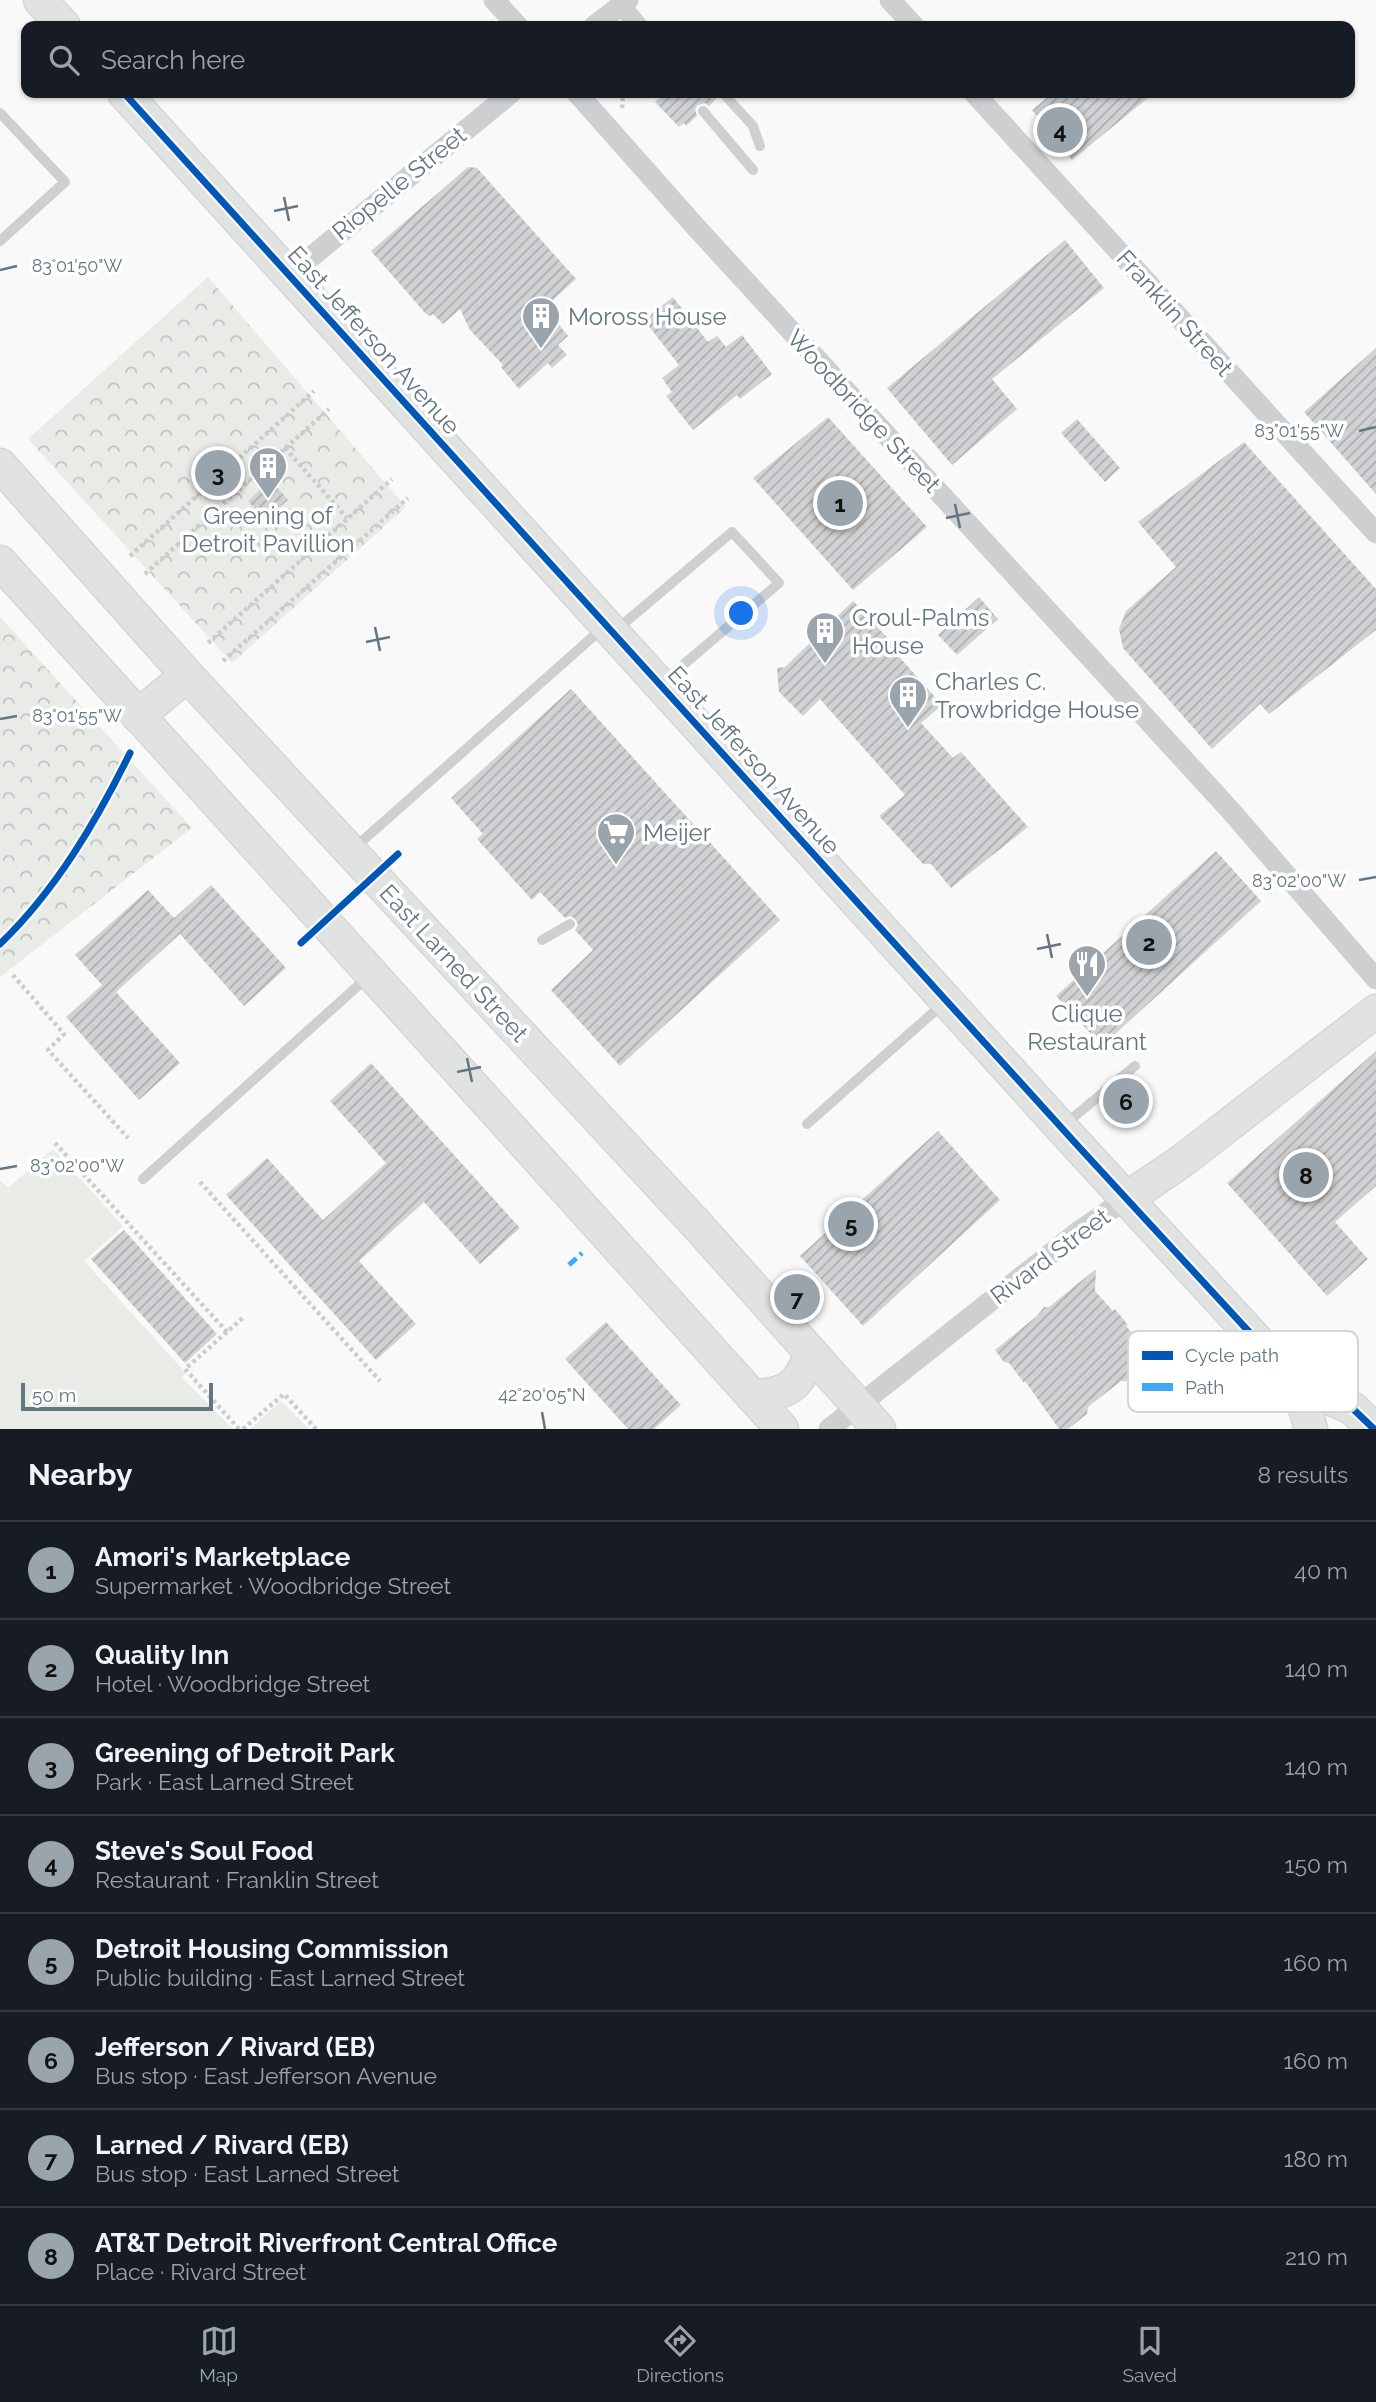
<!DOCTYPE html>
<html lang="en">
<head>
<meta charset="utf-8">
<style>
	body { margin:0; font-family:Raleway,sans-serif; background:#20242c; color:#f1f3f6 }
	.scale { position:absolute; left:21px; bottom:18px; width:192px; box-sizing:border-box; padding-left:7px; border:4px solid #657683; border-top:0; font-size:19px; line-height:24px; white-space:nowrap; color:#657683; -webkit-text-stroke:5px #fff; paint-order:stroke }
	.you { position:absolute; left:742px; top:614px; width:24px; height:24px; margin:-18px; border:5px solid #fff; border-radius:50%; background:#1a73e8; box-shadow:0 0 0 10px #1a73e833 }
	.badge { display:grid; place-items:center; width:46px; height:46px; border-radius:50%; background:#99a4ac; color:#111; font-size:23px; font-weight:700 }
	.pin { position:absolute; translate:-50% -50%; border:4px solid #fff; box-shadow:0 2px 7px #0006 }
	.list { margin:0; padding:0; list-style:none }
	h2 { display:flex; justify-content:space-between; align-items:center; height:91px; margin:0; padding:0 28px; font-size:30px }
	h2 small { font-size:23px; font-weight:400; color:#9ea1a6 }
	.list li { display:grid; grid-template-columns:46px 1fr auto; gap:21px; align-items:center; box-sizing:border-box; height:98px; padding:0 28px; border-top:2px solid #363941 }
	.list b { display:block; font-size:26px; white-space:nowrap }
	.list p { margin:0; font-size:23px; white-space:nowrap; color:#9ea1a6 }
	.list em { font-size:23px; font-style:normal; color:#9ea1a6 }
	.icon { flex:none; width:38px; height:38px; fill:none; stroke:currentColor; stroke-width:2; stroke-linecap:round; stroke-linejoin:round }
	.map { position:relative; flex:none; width:1376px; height:1429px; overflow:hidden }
	.search { position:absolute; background:#171b24; box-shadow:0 2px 5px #0004; left:21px; right:21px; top:21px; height:77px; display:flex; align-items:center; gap:18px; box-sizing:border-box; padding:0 24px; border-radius:14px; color:#9ea1a6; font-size:26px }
	.sheet { height:875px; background:#171b24 }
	nav { display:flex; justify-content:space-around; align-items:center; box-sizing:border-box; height:98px; border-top:2px solid #363941; background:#171b24; font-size:19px; color:#9ea1a6 }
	nav a { display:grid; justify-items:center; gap:4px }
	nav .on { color:#99a4ac }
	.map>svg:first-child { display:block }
</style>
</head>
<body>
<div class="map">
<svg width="1376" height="1429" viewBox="0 0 1376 1429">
	<defs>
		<pattern id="forest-crowns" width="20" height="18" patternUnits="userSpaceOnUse" patternTransform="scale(1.75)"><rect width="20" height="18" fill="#e8ebe6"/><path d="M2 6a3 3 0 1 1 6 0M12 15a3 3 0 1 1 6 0" fill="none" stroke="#c0c3c0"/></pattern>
		<pattern id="building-hatch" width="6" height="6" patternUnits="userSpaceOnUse" patternTransform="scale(1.75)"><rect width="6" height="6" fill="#d0d2d3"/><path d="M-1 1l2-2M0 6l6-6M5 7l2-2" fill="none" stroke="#acafb1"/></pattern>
	</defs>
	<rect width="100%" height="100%" fill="#f9f9f9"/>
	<g fill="#e8ebe6">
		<path d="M53 1149 123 1226 84 1261 186 1373 182 1378 233 1429H0V1180L8 1188Z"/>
		<path d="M281 1401 309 1429H250Z"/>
	</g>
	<g fill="url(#forest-crowns)">
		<path d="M208 277 406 507 232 663 28 439Z"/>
		<path d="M0 617 192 828 0 977Z"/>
	</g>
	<g fill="url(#building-hatch)">
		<path d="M666 93H715L717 98 709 106 705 103 698 105 695 109 697 116 686 126 684 123 679 127 655 102Z"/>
		<path d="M1053 93H1154L1072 160 1032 110Z"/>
		<path d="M468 167 477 168 576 279 545 307 568 336 558 345 567 355 552 368 548 363 519 389 501 367 503 365 470 330 460 309 443 324 433 314 430 316 426 314 371 251Z"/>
		<path d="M1065 240 1104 288 992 379 1017 409 952 465 887 388Z"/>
		<path d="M673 297 708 342 717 336 726 347 742 335 772 374 740 399 737 395 693 430 666 396 672 392 662 378 679 365 644 320Z"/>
		<path d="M1376 348V494L1304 412Z"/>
		<path d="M828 417 927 527 853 590 753 478Z"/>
		<path d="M1077 419 1120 468 1105 482 1061 433Z"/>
		<path d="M1244 442 1376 589V630L1269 714 1260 704 1212 749 1123 648 1119 629 1126 611 1176 567 1138 522Z"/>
		<path d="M271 480 288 500 265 520 248 501Z"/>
		<path d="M979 597 998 619 957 655 938 635Z"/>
		<path d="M853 601 897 648 894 651 942 705 921 723 953 758 961 752 1028 827 951 888 931 864H923L879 816 905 795 820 699 803 716 779 692 777 668 785 667Z"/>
		<path d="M571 689 780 920 620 1066 551 990 593 950 575 930 578 925 576 920 571 916 565 918 540 892 532 900 477 839 483 834 451 798Z"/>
		<path d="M1216 851 1261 901 1102 1046 1056 996Z"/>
		<path d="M211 885 286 968 244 1006 180 934 116 992 180 1063 139 1100 66 1017 102 985 75 955 148 890 174 918Z"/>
		<path d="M1376 1051V1186L1335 1222 1368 1259 1327 1296 1227 1183Z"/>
		<path d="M371 1063 520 1228 480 1264 424 1202 359 1261 416 1324 376 1360 226 1195 267 1158 323 1220 386 1163 330 1101Z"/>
		<path d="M938 1131 1000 1200 863 1326 800 1256Z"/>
		<path d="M124 1230 217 1334 185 1363 91 1259Z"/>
		<path d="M1096 1269 1095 1291 1113 1311 1115 1309 1128 1325 1126 1326 1154 1359 1127 1381H1121L1088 1407 1087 1414 1068 1429H1059L1025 1381 1024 1383 1009 1363 1004 1362 995 1350 1037 1316 1044 1307H1049Z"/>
		<path d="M606 1322 681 1405 654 1429H628L565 1359Z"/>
	</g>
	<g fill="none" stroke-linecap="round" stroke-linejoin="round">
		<defs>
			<g id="secondary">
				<path d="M40 0 64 26"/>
				<path d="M124 93 1078 1146 1298 1385 1352 1408 1374 1429"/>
				<path d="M0 465 187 675 698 1226 879 1429"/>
				<path d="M0 562 782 1429"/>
				<path d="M138 716 187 675"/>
				<path d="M1126 1199 1182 1161 1376 1011"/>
				<path d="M1298 1385 1311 1429"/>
				<path d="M752 1396C788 1395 799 1386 811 1353"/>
			</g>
		</defs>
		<use href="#secondary" stroke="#d5d6d7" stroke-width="35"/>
		<g stroke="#cbcccd" stroke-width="4.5" stroke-dasharray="3.5 3.5" stroke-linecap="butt">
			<path d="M622 108 623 93"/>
			<path d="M285 448 347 518"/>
			<path d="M130 556 314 391"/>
			<path d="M145 574 329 409"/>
			<path d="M208 643 392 479"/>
			<path d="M223 661 408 498"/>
			<path d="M13 975 64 1034 48 1050 128 1138"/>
			<path d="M55 1143 227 1332"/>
			<path d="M200 1182 380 1381"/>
			<path d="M239 1429 185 1369 245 1316"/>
			<path d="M243 1429 284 1394 316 1429"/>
		</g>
		<g stroke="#cecfd0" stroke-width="10">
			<path d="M625 2 644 26"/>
			<path d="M618 8 632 26"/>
			<path d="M723 93 753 126 760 146"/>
			<path d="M703 111 753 170"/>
			<path d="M0 113 65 182 0 241"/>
			<path d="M615 631 732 532 779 583 662 683"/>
			<path d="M352 850 605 626"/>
			<path d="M542 940 570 924"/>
			<path d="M807 1124 944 1003"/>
			<path d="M1063 1126 1135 1066"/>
			<path d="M143 1179 370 975"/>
		</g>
		<g stroke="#cecfd0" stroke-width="21">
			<path d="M494 0 518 26"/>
			<path d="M890 0 914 26"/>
			<path d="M594 26 628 0"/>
			<path d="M577 93 694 225 1231 811 1376 979"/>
			<path d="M974 93 1376 533"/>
			<path d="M289 275 511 93"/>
			<path d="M829 1429 1078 1232 1126 1199"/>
		</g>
		<use href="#secondary" stroke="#e1e2e2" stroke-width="32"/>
		<path stroke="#3fa9f5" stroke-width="5" stroke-dasharray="10 5" stroke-linecap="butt" d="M569 1265 582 1253"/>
		<defs>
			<g id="cycleway">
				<path d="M124 93 1078 1146 1298 1385 1352 1408 1374 1429"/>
				<path d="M301 943 398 854"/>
				<path d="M0 944C56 890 96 822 130 753"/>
			</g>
		</defs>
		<use href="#cycleway" stroke="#fff" stroke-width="11"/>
		<use href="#cycleway" stroke="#0057b8" stroke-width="7"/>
	</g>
	<path fill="none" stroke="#657683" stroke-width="2.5" d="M284 197 289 221M274 211 298 206M0 270 17 266M1359 431 1376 427M955 504 960 528M946 518 970 513M375 627 380 651M366 642 390 637M0 719 17 716M1359 880 1376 877M1047 934 1052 958M1037 949 1061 944M467 1058 472 1082M457 1072 481 1067M0 1169 17 1166M542 1412 545 1429"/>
	<defs>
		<symbol id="building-pin" viewBox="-11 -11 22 30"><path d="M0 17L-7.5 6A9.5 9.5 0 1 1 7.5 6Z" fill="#99a4ac" stroke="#fff"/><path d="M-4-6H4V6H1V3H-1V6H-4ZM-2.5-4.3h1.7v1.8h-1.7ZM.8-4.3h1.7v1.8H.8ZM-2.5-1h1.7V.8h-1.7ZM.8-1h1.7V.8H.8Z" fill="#fff"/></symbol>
		<symbol id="supermarket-pin" viewBox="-11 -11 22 30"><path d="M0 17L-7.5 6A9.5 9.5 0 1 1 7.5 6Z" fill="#99a4ac" stroke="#fff"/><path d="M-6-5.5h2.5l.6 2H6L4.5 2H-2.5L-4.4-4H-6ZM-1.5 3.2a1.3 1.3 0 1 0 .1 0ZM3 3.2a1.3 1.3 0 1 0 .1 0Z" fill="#fff"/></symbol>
		<symbol id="restaurant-pin" viewBox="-11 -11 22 30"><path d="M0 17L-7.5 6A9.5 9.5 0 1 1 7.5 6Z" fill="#99a4ac" stroke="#fff"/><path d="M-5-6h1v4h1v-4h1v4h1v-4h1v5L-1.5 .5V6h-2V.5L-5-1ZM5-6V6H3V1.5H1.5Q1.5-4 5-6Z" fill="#fff"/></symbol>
	</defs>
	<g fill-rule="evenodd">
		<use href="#building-pin" x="519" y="294" width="44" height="60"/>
		<use href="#building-pin" x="246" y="444" width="44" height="60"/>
		<use href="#building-pin" x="803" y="609" width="44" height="60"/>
		<use href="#building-pin" x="886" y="673" width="44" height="60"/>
		<use href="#supermarket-pin" x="594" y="810" width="44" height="60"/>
		<use href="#restaurant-pin" x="1065" y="942" width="44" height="60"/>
	</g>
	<g text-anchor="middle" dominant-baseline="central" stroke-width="7" stroke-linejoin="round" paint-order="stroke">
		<g font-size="24" fill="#657683" stroke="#fff">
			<text transform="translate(399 183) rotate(-39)">Riopelle Street</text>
			<text transform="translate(1175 313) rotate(48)">Franklin Street</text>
			<text transform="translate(374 340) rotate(48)">East Jefferson Avenue</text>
			<text transform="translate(864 411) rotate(47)">Woodbridge Street</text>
			<text transform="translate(754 760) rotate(48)">East Jefferson Avenue</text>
			<text transform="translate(454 963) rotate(47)">East Larned Street</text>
			<text transform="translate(1050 1256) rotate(-37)">Rivard Street</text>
		</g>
		<g font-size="24" fill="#657683" stroke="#fff" text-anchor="start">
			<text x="568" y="316">Moross House</text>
			<text x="268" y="515" text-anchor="middle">Greening of<tspan x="268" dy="28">Detroit Pavillion</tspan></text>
			<text x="852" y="617">Croul-Palms<tspan x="852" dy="28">House</tspan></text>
			<text x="935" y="681">Charles C.<tspan x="935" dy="28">Trowbridge House</tspan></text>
			<text x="643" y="832">Meijer</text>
			<text x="1087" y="1013" text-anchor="middle">Clique<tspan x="1087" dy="28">Restaurant</tspan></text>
		</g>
	</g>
	<rect x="1128" y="1331" width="230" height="81" rx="10" fill="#fff" stroke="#d1d6da" stroke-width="2"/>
	<rect x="1142" y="1351" width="31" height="9" fill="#0057b8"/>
	<rect x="1142" y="1383" width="31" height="8" fill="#3fa9f5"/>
	<g font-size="19" fill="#657683">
		<text x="1185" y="1362">Cycle path</text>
		<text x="1185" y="1394">Path</text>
	</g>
	<g font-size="18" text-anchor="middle" fill="#657683" stroke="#fff" stroke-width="7" stroke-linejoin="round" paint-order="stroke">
		<text x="77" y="272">83°01'50"W</text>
		<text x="1299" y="437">83°01'55"W</text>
		<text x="77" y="722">83°01'55"W</text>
		<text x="1299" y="887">83°02'00"W</text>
		<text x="77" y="1172">83°02'00"W</text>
		<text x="542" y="1401">42°20'05"N</text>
	</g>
</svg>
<div class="scale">50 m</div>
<div class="you"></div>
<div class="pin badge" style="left:840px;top:503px">1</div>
<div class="pin badge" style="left:1149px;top:942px">2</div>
<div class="pin badge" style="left:218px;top:473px">3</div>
<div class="pin badge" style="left:1060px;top:130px">4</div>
<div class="pin badge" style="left:851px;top:1224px">5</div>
<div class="pin badge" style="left:1126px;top:1101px">6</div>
<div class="pin badge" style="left:797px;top:1297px">7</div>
<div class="pin badge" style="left:1306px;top:1175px">8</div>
<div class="search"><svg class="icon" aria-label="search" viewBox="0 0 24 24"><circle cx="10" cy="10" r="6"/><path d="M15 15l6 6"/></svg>Search here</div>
</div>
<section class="sheet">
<h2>Nearby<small>8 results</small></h2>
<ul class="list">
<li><span class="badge">1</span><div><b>Amori's Marketplace</b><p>Supermarket · Woodbridge Street</p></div><em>40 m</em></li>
<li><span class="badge">2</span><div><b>Quality Inn</b><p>Hotel · Woodbridge Street</p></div><em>140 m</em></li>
<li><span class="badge">3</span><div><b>Greening of Detroit Park</b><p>Park · East Larned Street</p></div><em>140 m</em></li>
<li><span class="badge">4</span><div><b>Steve's Soul Food</b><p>Restaurant · Franklin Street</p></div><em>150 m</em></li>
<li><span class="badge">5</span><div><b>Detroit Housing Commission</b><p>Public building · East Larned Street</p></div><em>160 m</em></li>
<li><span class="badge">6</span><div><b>Jefferson / Rivard (EB)</b><p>Bus stop · East Jefferson Avenue</p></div><em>160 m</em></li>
<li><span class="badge">7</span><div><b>Larned / Rivard (EB)</b><p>Bus stop · East Larned Street</p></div><em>180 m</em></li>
<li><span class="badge">8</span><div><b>AT&amp;T Detroit Riverfront Central Office</b><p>Place · Rivard Street</p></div><em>210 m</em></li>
</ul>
</section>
<nav>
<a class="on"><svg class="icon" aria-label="map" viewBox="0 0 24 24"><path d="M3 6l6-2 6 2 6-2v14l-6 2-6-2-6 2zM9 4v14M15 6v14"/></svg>Map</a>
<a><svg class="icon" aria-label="directions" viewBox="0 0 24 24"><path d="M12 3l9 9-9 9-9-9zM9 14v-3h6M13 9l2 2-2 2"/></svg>Directions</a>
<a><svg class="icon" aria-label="saved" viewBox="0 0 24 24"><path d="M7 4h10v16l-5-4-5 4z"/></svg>Saved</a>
</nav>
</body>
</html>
